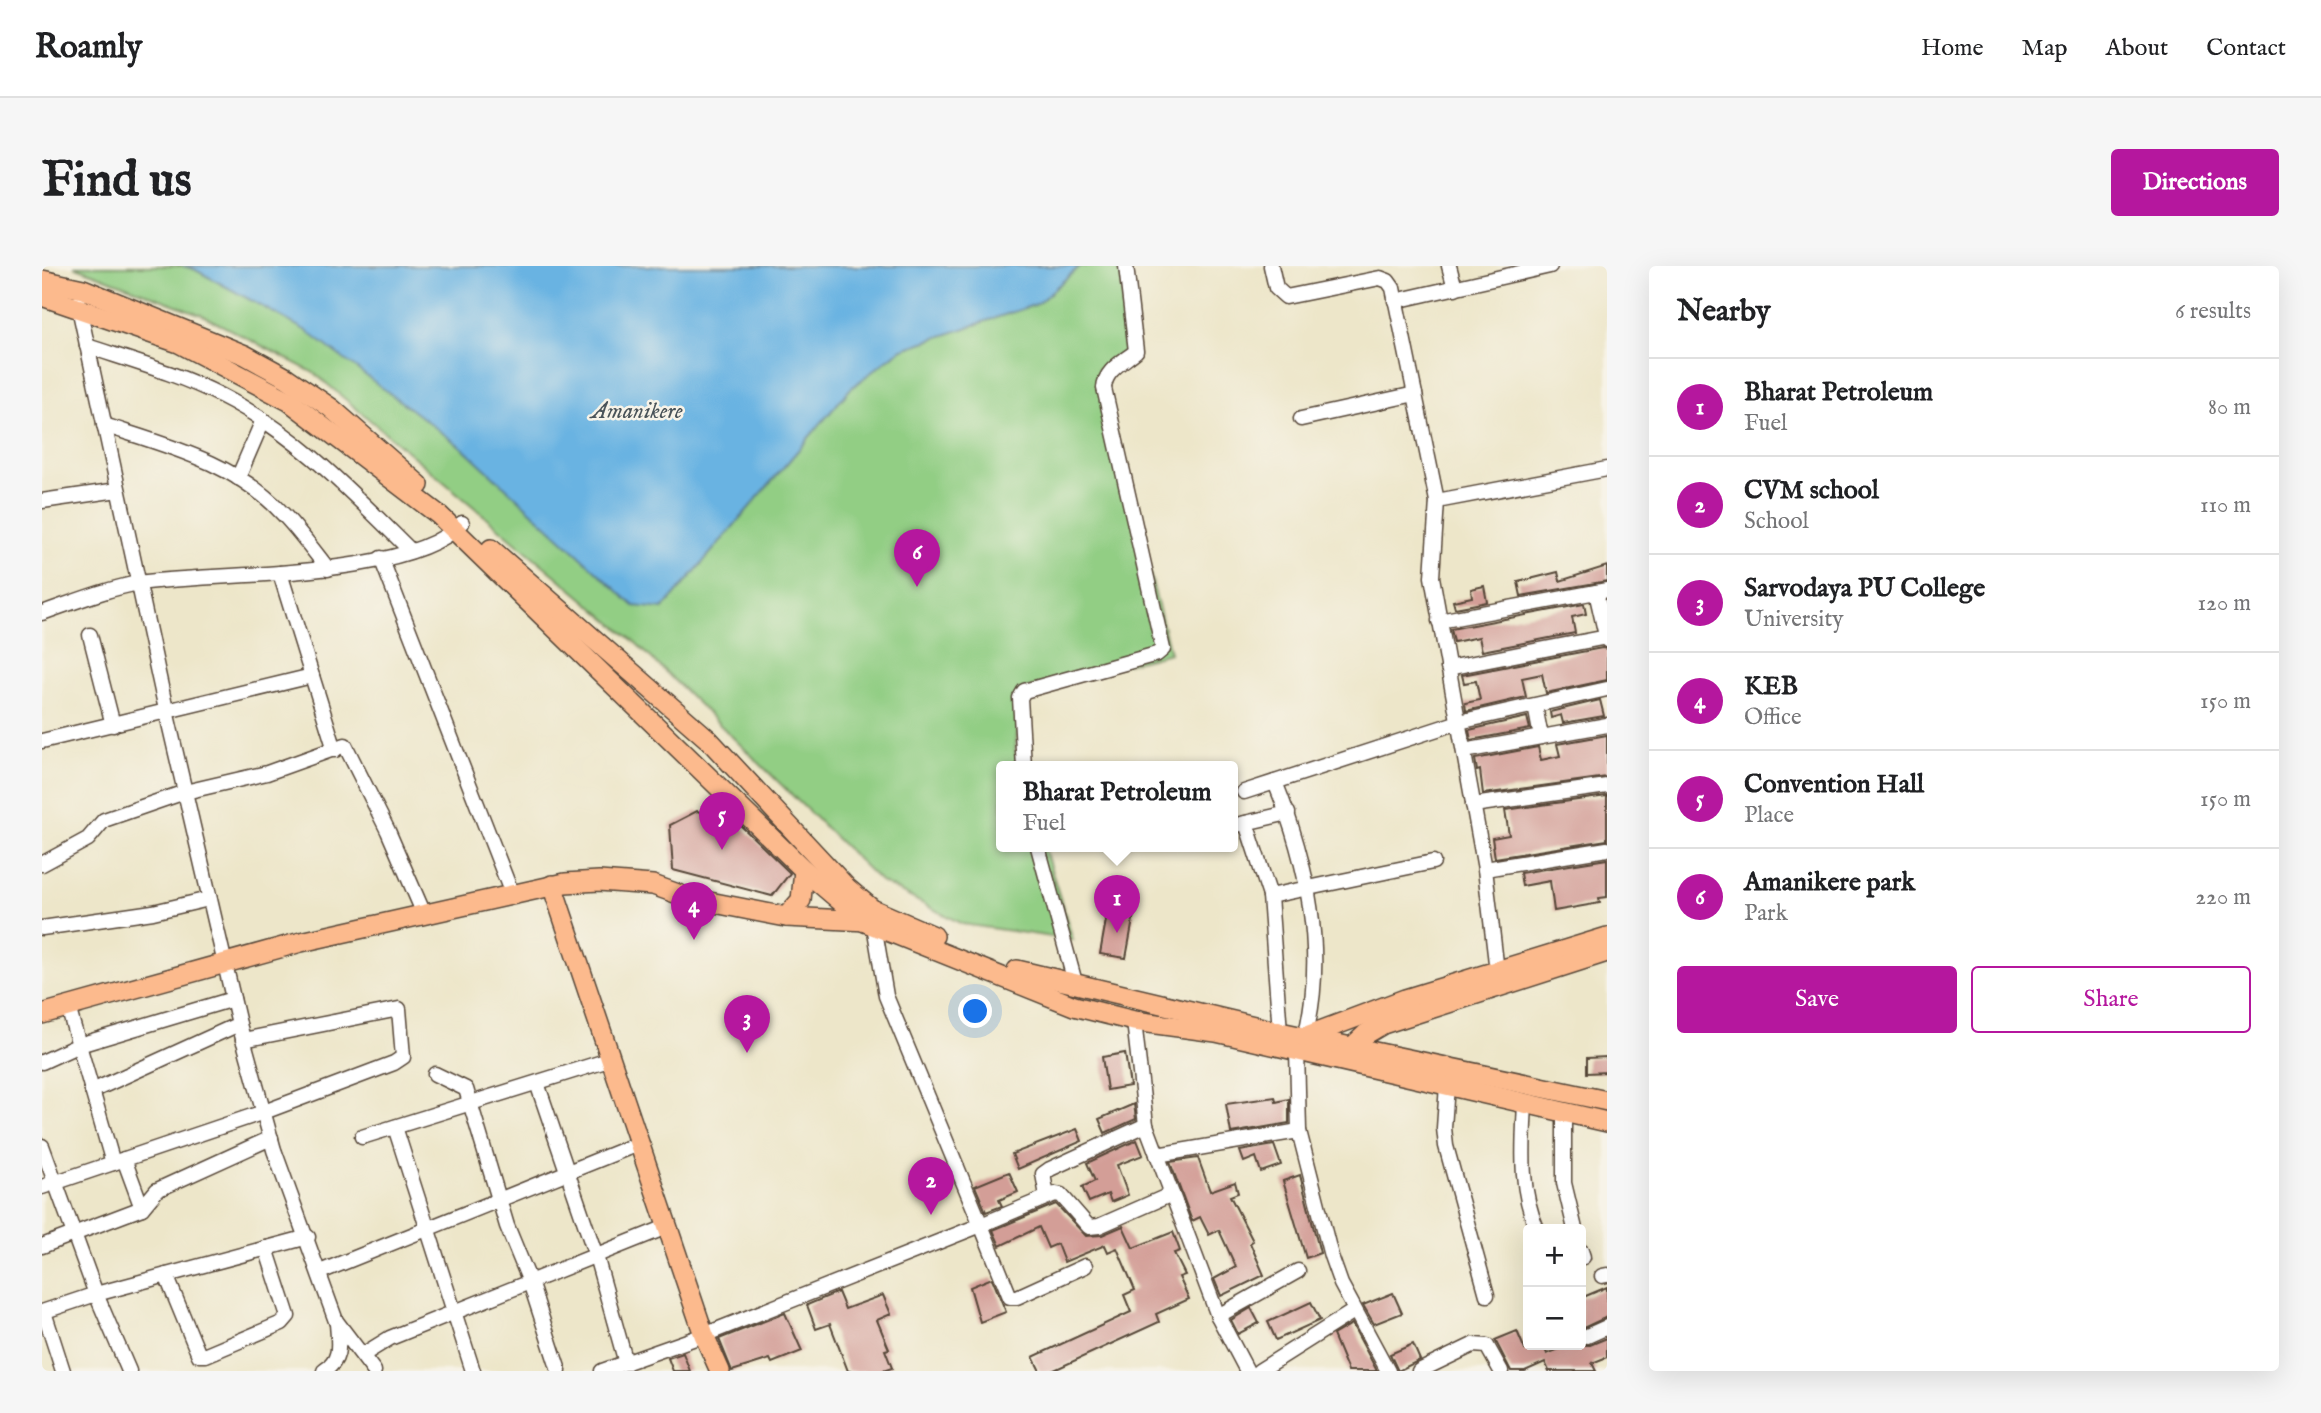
<!DOCTYPE html>
<html lang="en">
<head>
<meta charset="utf-8">
<style>
	body { margin:0; font-family:"IM FELL English",serif; background:#f6f6f6; color:#202124 }
	.controls { position:absolute; right:21px; bottom:21px; display:grid; overflow:hidden; border-radius:7px; box-shadow:0 7px 28px #0002 }
	.controls button { width:63px; height:63px; display:grid; place-items:center; padding:0; border:0; border-bottom:2px solid #e0e0e0; background:#fff; color:#202124; font:35px sans-serif }
	.you { position:absolute; left:934px; top:746px; width:24px; height:24px; margin:-18px; border:5px solid #fff; border-radius:50%; background:#1a73e8; box-shadow:0 0 0 10px #1a73e833 }
	.badge { display:grid; place-items:center; width:46px; height:46px; border-radius:50%; background:#b5179e; color:#fff; font-size:23px; font-weight:700 }
	.pin { position:absolute; translate:-50% -58px; filter:drop-shadow(0 2px 4px #0008) }
	.pin::after { content:''; position:absolute; top:37px; width:24px; height:21px; background:inherit; clip-path:polygon(0 0,100% 0,50% 100%) }
	.popup { position:absolute; left:954px; top:495px; width:242px; height:91px; box-sizing:border-box; display:grid; place-content:center; border-radius:7px; background:#fff; filter:drop-shadow(0 2px 5px #0005); font-size:23px; white-space:nowrap; color:#757577 }
	.popup b { font-size:26px; color:#202124 }
	.popup::after { content:''; position:absolute; left:50%; top:100%; margin-left:-14px; border:14px solid transparent; border-top-color:#fff }
	.list { margin:0; padding:0; list-style:none }
	h2 { display:flex; justify-content:space-between; align-items:center; height:91px; margin:0; padding:0 28px; font-size:30px }
	h2 small { font-size:23px; font-weight:400; color:#757577 }
	.list li { display:grid; grid-template-columns:46px 1fr auto; gap:21px; align-items:center; box-sizing:border-box; height:98px; padding:0 28px; border-top:2px solid #e0e0e0 }
	.list b { display:block; font-size:26px; white-space:nowrap }
	.list p { margin:0; font-size:23px; white-space:nowrap; color:#757577 }
	.list em { font-size:23px; font-style:normal; color:#757577 }
	.actions { display:flex; gap:14px; padding:21px 28px }
	.actions a { flex:1; padding:16px 0; border:2px solid #b5179e; border-radius:7px; text-align:center; font-size:24px; color:#b5179e }
	.actions .main { background:#b5179e; color:#fff }
	.map { position:relative; flex:none; width:1565px; height:1105px; overflow:hidden; border-radius:7px }
	header { display:flex; align-items:center; gap:42px; box-sizing:border-box; height:98px; padding:0 35px; background:#fff; border-bottom:2px solid #e0e0e0 }
	header strong { font-size:33px }
	nav { display:flex; gap:38px; margin-inline-start:auto; font-size:24px }
	.intro { display:flex; align-items:center; justify-content:space-between; box-sizing:border-box; height:168px; padding:0 42px }
	h1 { margin:0; font-size:49px }
	.button { padding:18px 32px; border-radius:7px; background:#b5179e; color:#fff; font-size:24px; font-weight:700 }
	main { display:flex; gap:42px; padding:0 42px }
	aside { flex:1; background:#fff; border-radius:7px; box-shadow:0 7px 28px #0002 }
	.map>svg:first-child { display:block }
</style>
</head>
<body>
<header>
<strong>Roamly</strong>
<nav><a>Home</a><a>Map</a><a>About</a><a>Contact</a></nav>
</header>
<div class="intro"><h1>Find us</h1><a class="button">Directions</a></div>
<main>
<div class="map">
<svg width="1565" height="1105" viewBox="0 0 1565 1105">
	<rect width="100%" height="100%" fill="#f7f3e8"/>
	<filter id="ink" filterUnits="userSpaceOnUse"><feTurbulence type="fractalNoise" baseFrequency=".0143" numOctaves="2"/><feDisplacementMap in="SourceGraphic" scale="14" xChannelSelector="R" yChannelSelector="G"/><feConvolveMatrix kernelMatrix="1 2 1 2 8 2 1 2 1" color-interpolation-filters="sRGB"/></filter>
	<filter id="wash" filterUnits="userSpaceOnUse"><feTurbulence type="fractalNoise" baseFrequency=".00686" numOctaves="4" result="noise"/><feDisplacementMap in="SourceGraphic" scale="28" xChannelSelector="R" yChannelSelector="G"/><feGaussianBlur stdDeviation="1.57" result="paint"/><feColorMatrix in="noise" values="0 0 0 0 0 0 0 0 0 0 0 0 0 0 0 0 0 1.4 0 .05"/><feComposite in="paint" operator="in"/></filter>
	<g filter="url(#wash)">
		<rect width="100%" height="100%" fill="#ede6c9"/>
		<path fill="#92ce84" stroke="#667c51" stroke-width="2" d="M32 0H141L152 3 263 63 422 183 621 343 808 123 858 84 995 38 1038 0H1080L1082 86 1056 104 1128 387 980 424 973 486 977 501H960V581H1002L1031 674 920 658 839 616 594 377 272 107 160 49Z"/>
		<path fill="#69b3e2" stroke="#526e80" stroke-width="2" d="M141 0H1038L995 38 858 84 808 123 621 343 592 340 422 183 263 64 152 3Z"/>
		<g id="blocks">
			<g fill="#d39e97">
				<path d="M1565 300V315L1479 330 1476 316 1516 306 1518 315Z"/>
				<path d="M1442 320 1445 336 1413 342 1411 335 1430 331 1429 323Z"/>
				<path d="M1542 338 1544 348 1530 351 1533 367 1440 385 1437 371 1412 376 1409 363Z"/>
				<path d="M1560 382 1565 383V414L1504 427 1500 408 1480 412 1484 431 1424 445 1423 437 1438 434 1434 415 1422 417 1420 409Z"/>
				<path d="M1558 434 1562 450 1521 457 1519 449 1509 452 1508 446Z"/>
				<path d="M1485 451 1488 463 1429 474 1427 464Z"/>
				<path d="M1565 469V511L1441 528 1438 504 1435 505 1433 493 1496 481 1499 494 1518 490 1515 478Z"/>
				<path d="M1565 530V574L1453 592 1450 572 1467 569 1463 544Z"/>
				<path d="M655 545 698 559 748 607 730 630 631 604 628 559Z"/>
				<path d="M1565 593V631L1557 632 1558 637 1512 645 1508 615 1480 620 1478 607Z"/>
				<path d="M1066 643 1092 648 1084 692 1058 688Z"/>
				<path d="M1083 787 1088 820 1065 824 1060 791Z"/>
				<path d="M1565 791V806L1545 807V792Z"/>
				<path d="M1233 831 1234 836 1247 833V857L1189 867 1184 838Z"/>
				<path d="M1092 838 1094 853 1063 867 1057 853Z"/>
				<path d="M1035 863 1040 875 976 903 970 888Z"/>
				<path d="M1095 874 1101 889 1075 899 1086 929 1069 936 1066 928 1047 936 1040 921 1053 915 1045 897Z"/>
				<path d="M1232 879 1239 899 1219 906 1214 891 1202 896 1198 885Z"/>
				<path d="M1156 892 1168 925 1193 916 1196 927 1188 930 1211 975 1208 977 1222 1009 1179 1030 1172 1013 1194 1001 1177 964 1167 969 1158 951 1150 955 1128 896Z"/>
				<path d="M967 906 976 926 957 934 960 940 944 946 933 920Z"/>
				<path d="M1258 909 1278 987 1264 992 1241 915Z"/>
				<path d="M1014 938 1044 970 1060 969 1081 960 1091 982 1131 966 1138 985 1132 987 1143 1009 1137 1011 1147 1033 1114 1048 1117 1056 1010 1105H998L991 1091 1089 1046 1082 1029 1093 1024 1075 982 1066 986 1063 979 1022 996 1015 978 1006 982 997 961 958 980 951 964Z"/>
				<path d="M950 1012 964 1046 938 1056 928 1021Z"/>
				<path d="M1565 1021V1051L1539 1063V1032Z"/>
				<path d="M796 1026 803 1043 841 1029 849 1048 835 1054 847 1083 843 1084 850 1102 841 1105H806L788 1058 774 1063 765 1039Z"/>
				<path d="M1351 1027 1360 1047 1332 1058 1321 1039Z"/>
				<path d="M1269 1036 1278 1054 1234 1074 1226 1056Z"/>
				<path d="M1209 1042 1217 1057 1196 1068 1189 1054Z"/>
				<path d="M743 1047 760 1085 730 1097 728 1093 690 1105 677 1073Z"/>
				<path d="M1310 1058 1335 1105H1306L1291 1069Z"/>
				<path d="M1475 1065 1483 1084 1501 1079 1505 1088 1527 1079H1548L1565 1072V1091L1550 1097 1554 1105H1507L1503 1096 1483 1105H1469L1453 1074Z"/>
				<path d="M1371 1078 1378 1094 1356 1105 1348 1088Z"/>
				<path d="M641 1087 648 1105H631L626 1092Z"/>
			</g>
		</g>
	</g>
	<g filter="url(#ink)">
		<use href="#blocks" fill-opacity="0" stroke="#564638" stroke-width="2"/>
		<g fill="none" stroke-linecap="round" stroke-linejoin="round">
			<defs>
				<g id="minor">
					<path d="M1229 0 1234 22 1244 31 1338 12 1346 15 1351 22 1395 235 1390 311 1443 603 1456 714"/>
					<path d="M1407 0 1413 22"/>
					<path d="M1353 35 1508 0"/>
					<path d="M36 37 126 453 197 758 232 884 294 1055 332 1105"/>
					<path d="M45 80C90 95 137 108 180 130 254 167 311 228 369 285"/>
					<path d="M1259 153 1373 128"/>
					<path d="M62 159C126 180 195 197 242 249 258 266 272 285 286 303"/>
					<path d="M196 212 221 154"/>
					<path d="M0 235 76 224"/>
					<path d="M1395 235 1565 203"/>
					<path d="M339 292 470 628"/>
					<path d="M238 307 293 484"/>
					<path d="M1554 326 1565 374"/>
					<path d="M0 347C32 336 64 323 97 317 174 306 368 314 420 257"/>
					<path d="M1397 355 1565 324"/>
					<path d="M48 369 71 459"/>
					<path d="M1406 402 1565 371"/>
					<path d="M1493 440 1499 471"/>
					<path d="M0 475 270 410"/>
					<path d="M1422 485 1565 459"/>
					<path d="M982 501 978 432 982 425 1115 388 1121 383 1062 122C1063 104 1081 96 1094 85L1084 0"/>
					<path d="M1233 516C1265 595 1285 687 1263 771"/>
					<path d="M1202 526 1417 456 1565 423"/>
					<path d="M1431 539 1565 520"/>
					<path d="M1204 557 1228 630"/>
					<path d="M1190 560 1246 547"/>
					<path d="M996 581 1034 720"/>
					<path d="M0 598 46 573 62 554 143 526 225 507 303 479 346 565 382 648"/>
					<path d="M1443 603 1565 583"/>
					<path d="M0 662 111 646 167 633"/>
					<path d="M26 741 71 897"/>
					<path d="M1092 755 1104 859 1176 1050 1205 1105"/>
					<path d="M1238 766 1228 630 1391 596"/>
					<path d="M1255 784 1257 865 1289 990 1299 1018 1346 1105"/>
					<path d="M0 796 37 779 191 733"/>
					<path d="M393 808 424 823 465 960 488 1016 517 1105"/>
					<path d="M495 817 554 990 584 1097"/>
					<path d="M1405 819 1402 862 1404 880 1445 1029"/>
					<path d="M50 825 197 758"/>
					<path d="M1483 837C1481 881 1477 922 1495 963"/>
					<path d="M1522 846V917L1533 963"/>
					<path d="M353 861 431 1105"/>
					<path d="M320 871 570 793"/>
					<path d="M0 880 54 1028 87 1105"/>
					<path d="M1115 889 1257 865"/>
					<path d="M82 893 100 942"/>
					<path d="M0 921 222 846 352 797 361 791 357 743 201 774"/>
					<path d="M1005 930 1001 908 1008 903 1104 859"/>
					<path d="M0 980 100 942 115 924 229 872"/>
					<path d="M1539 985 1541 991"/>
					<path d="M1043 1000 975 1031H968L939 959 1013 928 1019 929 1047 961 1057 960 1130 928"/>
					<path d="M278 1006 598 877"/>
					<path d="M124 1009 154 1082 157 1089H164L240 1057 246 1050 224 982"/>
					<path d="M1560 1010 1565 1009"/>
					<path d="M0 1046 54 1028 266 971"/>
					<path d="M2 1046 21 1105"/>
					<path d="M1176 1050 1256 1005"/>
					<path d="M1545 1070 1565 1061"/>
					<path d="M322 1088 348 1072 627 960"/>
					<path d="M282 1105C301 1093 296 1076 295 1057"/>
					<path d="M560 1105 662 1069 939 959 844 730 832 659"/>
					<path d="M1217 1105 1312 1045"/>
					<path d="M1377 1105 1431 1079 1445 1080 1459 1105"/>
				</g>
				<g id="major">
					<path d="M0 14 41 23 203 89 245 112 289 142 377 219"/>
					<path d="M0 30 137 77 247 135 397 249 762 604 823 656 1032 740 1092 755 1174 766 1565 856"/>
					<path d="M449 283 667 474 805 622 830 643 892 670"/>
					<path d="M510 619 662 1069 678 1105"/>
					<path d="M744 651 759 634 762 604"/>
					<path d="M975 704 1238 766 1565 835"/>
					<path d="M0 748 259 676 523 617 557 615 611 619 647 632 744 651 825 655"/>
					<path d="M1262 771 1363 733 1565 671"/>
					<path d="M1304 787 1324 768 1341 758 1565 686"/>
				</g>
			</defs>
			<use href="#minor" stroke="#564638" stroke-width="17"/>
			<use href="#major" stroke="#564638" stroke-width="22"/>
			<use href="#minor" stroke="#fff" stroke-width="14"/>
			<use href="#major" stroke="#fcba8d" stroke-width="19"/>
		</g>
	</g>
	<g text-anchor="middle" dominant-baseline="central" stroke-width="5" stroke-linejoin="round" paint-order="stroke">
		<g font-size="23" font-style="italic" fill="#495359" stroke="#f7f3e8">
			<text x="595" y="145">Amanikere</text>
		</g>
	</g>
</svg>
<div class="controls">
<button>+</button>
<button>−</button>
</div>
<div class="you"></div>
<div class="pin badge" style="left:1075px;top:667px">1</div>
<div class="popup"><b>Bharat Petroleum</b>Fuel</div>
<div class="pin badge" style="left:889px;top:949px">2</div>
<div class="pin badge" style="left:705px;top:787px">3</div>
<div class="pin badge" style="left:652px;top:674px">4</div>
<div class="pin badge" style="left:680px;top:584px">5</div>
<div class="pin badge" style="left:875px;top:321px">6</div>
</div>
<aside>
<h2>Nearby<small>6 results</small></h2>
<ul class="list">
<li><span class="badge">1</span><div><b>Bharat Petroleum</b><p>Fuel</p></div><em>80 m</em></li>
<li><span class="badge">2</span><div><b>CVM school</b><p>School</p></div><em>110 m</em></li>
<li><span class="badge">3</span><div><b>Sarvodaya PU College</b><p>University</p></div><em>120 m</em></li>
<li><span class="badge">4</span><div><b>KEB</b><p>Office</p></div><em>150 m</em></li>
<li><span class="badge">5</span><div><b>Convention Hall</b><p>Place</p></div><em>150 m</em></li>
<li><span class="badge">6</span><div><b>Amanikere park</b><p>Park</p></div><em>220 m</em></li>
</ul>
<div class="actions"><a class="main">Save</a><a>Share</a></div>
</aside>
</main>
</body>
</html>
